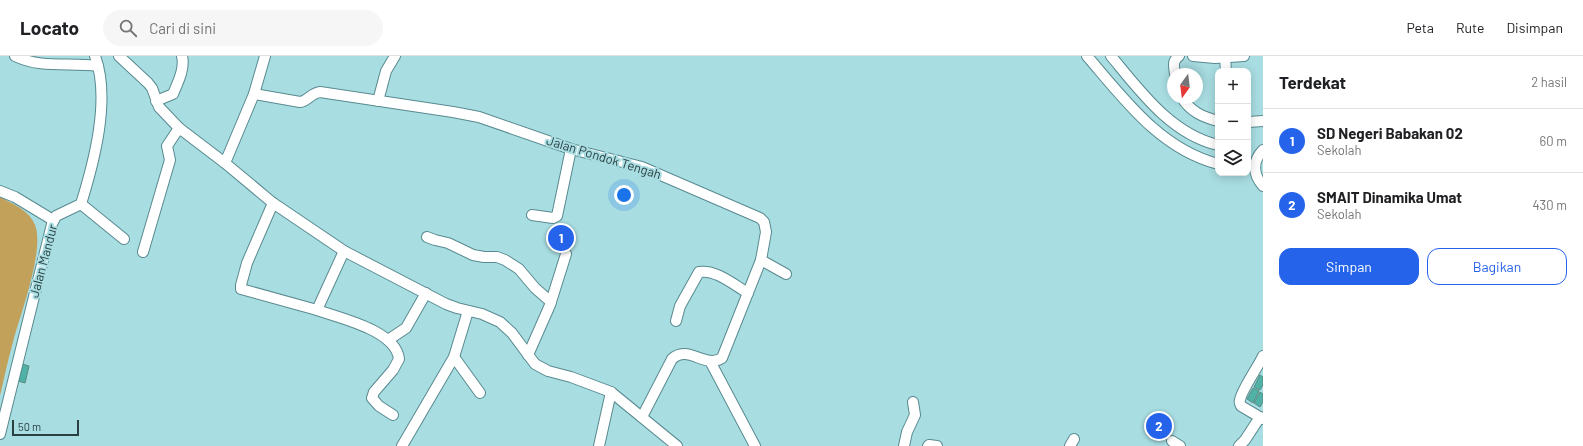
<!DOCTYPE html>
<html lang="id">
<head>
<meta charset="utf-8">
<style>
	body { margin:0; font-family:Barlow,sans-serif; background:#f6f6f6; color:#202124 }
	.controls { position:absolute; right:12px; top:12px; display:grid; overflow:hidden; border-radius:8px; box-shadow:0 2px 10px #0003 }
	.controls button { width:36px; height:36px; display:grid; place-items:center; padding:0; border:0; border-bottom:1px solid #e0e0e0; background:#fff; color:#202124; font:20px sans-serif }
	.compass { position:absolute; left:1167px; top:12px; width:36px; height:36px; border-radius:50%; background:#fff; box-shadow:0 2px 10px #0003; rotate:194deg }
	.scale { position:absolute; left:12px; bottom:10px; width:67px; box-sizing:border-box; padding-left:4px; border:2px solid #2a3f42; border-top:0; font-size:11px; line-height:14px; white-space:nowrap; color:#2a3f42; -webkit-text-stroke:3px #a8dde2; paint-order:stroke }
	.you { position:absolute; left:624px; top:139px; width:14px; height:14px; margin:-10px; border:3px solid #fff; border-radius:50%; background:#1a73e8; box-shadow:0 0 0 6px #1a73e833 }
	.badge { display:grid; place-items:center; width:26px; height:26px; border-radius:50%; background:#2563eb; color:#fff; font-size:13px; font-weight:700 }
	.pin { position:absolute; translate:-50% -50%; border:2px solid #fff; box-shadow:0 1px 4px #0006 }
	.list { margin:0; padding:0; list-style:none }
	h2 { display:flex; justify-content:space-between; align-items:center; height:52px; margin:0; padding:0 16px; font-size:17px }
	h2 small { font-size:13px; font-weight:400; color:#757577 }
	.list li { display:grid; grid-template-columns:26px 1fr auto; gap:12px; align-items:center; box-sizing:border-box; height:64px; padding:0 16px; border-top:1px solid #e0e0e0 }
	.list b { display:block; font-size:15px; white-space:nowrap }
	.list p { margin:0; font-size:13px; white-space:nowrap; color:#757577 }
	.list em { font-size:13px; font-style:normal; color:#757577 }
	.actions { display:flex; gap:8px; padding:12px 16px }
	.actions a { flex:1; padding:9px 0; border:1px solid #2563eb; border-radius:12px; text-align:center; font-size:14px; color:#2563eb }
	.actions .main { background:#2563eb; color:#fff }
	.icon { flex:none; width:22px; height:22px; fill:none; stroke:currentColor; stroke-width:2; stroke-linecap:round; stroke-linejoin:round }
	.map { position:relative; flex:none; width:1263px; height:390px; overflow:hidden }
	header { display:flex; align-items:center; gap:24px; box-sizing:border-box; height:56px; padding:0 20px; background:#fff; border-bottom:1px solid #e0e0e0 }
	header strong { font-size:19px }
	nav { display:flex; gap:22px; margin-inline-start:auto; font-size:14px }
	.search { width:280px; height:36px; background:#f6f6f6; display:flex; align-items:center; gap:10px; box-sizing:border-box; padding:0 14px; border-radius:22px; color:#757577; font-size:15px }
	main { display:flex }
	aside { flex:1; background:#fff }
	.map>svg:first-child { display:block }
</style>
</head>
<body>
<header>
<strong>Locato</strong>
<div class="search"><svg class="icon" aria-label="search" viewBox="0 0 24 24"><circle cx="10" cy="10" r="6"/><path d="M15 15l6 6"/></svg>Cari di sini</div>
<nav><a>Peta</a><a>Rute</a><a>Disimpan</a></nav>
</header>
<main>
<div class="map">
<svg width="1263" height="390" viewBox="0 0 1263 390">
	<rect width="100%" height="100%" fill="#a8dde2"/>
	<path fill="#c2a15a" d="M0 141C13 148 29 154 35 169 45 194 20 259 13 286 8 304 4 322 0 340Z"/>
	<g fill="#50b2a6" stroke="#588a82">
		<path d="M22 308 29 310 25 327 18 325Z"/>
		<path d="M1260 319 1263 321V329L1260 334 1254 331Z"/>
		<path d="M1253 332 1259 335 1253 347 1247 343Z"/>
		<path d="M1260 336 1263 338V346L1260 351 1254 347Z"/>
	</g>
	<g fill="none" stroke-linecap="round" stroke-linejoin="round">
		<defs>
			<g id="street">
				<path d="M15 0C41 13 70 6 98 10"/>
				<path d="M119 0 148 27 152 32 159 51 179 72 225 107 273 147 344 195 446 248 457 252 482 258 500 266 512 277 535 308 548 315 571 321 611 336 677 390"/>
				<path d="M1087 0C1124 43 1160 93 1218 108"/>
				<path d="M1111 0C1140 35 1171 78 1218 89"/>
				<path d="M1193 0 1215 2 1244 0"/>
				<path d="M1225 2 1226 15"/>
				<path d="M1175 18C1174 10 1172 5 1179 0"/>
				<path d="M254 38 265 0"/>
				<path d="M1182 42C1191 56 1203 61 1218 65"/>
				<path d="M156 45 173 38C178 26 185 13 182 0"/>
				<path d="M378 45 386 15 395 0"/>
				<path d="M1248 66 1263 65"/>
				<path d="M1263 94C1252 105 1253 119 1263 130"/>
				<path d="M225 107 254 38 300 46C308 45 311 37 320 36L453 56 479 61 571 93 642 111 760 162 764 166 766 176 761 204 722 302C705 313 688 288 672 303L642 361"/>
				<path d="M0 135 15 141 53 164"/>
				<path d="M273 147 247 207 241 229V233L317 254"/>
				<path d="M81 148 124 183"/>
				<path d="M532 159 553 162 557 160 571 93"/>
				<path d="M427 181 435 184 448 187 473 199 484 201H497L505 204 519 213 535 232 551 246"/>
				<path d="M344 195 317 254C339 262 396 274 399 303L393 314 374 336 372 342 379 350 393 359"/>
				<path d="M143 196 170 104 167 90 179 72"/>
				<path d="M761 204 786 218"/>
				<path d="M676 265 680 250 699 216C716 213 734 229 748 237"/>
				<path d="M388 284 406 272 426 237"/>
				<path d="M528 299 550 249 566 198"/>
				<path d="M1263 300C1258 311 1241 335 1240 344 1239 347 1240 347 1241 350L1263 363"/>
				<path d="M454 301 480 337"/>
				<path d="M710 305 755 390"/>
				<path d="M0 378 52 168 56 160 81 148C94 106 111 43 95 0"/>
				<path d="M1172 385 1180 390"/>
				<path d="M402 390 454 301 468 255"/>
				<path d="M599 390 611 336"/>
				<path d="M904 390 907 376 915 359 913 346"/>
				<path d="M928 390 929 389 937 390"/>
				<path d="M1070 390 1074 383"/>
				<path d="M1239 390 1245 384 1260 361"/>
			</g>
		</defs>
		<use href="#street" stroke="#588a90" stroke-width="12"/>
		<use href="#street" stroke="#fff" stroke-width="10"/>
	</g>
	<g text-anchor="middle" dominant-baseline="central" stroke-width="4" stroke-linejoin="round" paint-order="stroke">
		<g font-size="13" fill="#2a3f42" stroke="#a8dde2">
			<text transform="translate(604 101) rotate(17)">Jalan Pondok Tengah</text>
			<text transform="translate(43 205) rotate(-75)">Jalan Mandur</text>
		</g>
	</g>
</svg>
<div class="controls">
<button>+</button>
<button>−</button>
<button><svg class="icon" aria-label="layers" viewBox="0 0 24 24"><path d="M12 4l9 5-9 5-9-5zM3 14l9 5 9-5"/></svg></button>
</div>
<svg class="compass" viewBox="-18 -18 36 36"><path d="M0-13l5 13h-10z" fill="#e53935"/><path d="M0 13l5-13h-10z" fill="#757577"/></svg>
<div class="scale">50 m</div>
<div class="you"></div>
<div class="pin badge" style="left:561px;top:182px">1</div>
<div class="pin badge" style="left:1159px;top:370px">2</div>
</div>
<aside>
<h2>Terdekat<small>2 hasil</small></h2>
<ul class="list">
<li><span class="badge">1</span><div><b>SD Negeri Babakan 02</b><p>Sekolah</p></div><em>60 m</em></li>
<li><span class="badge">2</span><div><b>SMAIT Dinamika Umat</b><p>Sekolah</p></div><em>430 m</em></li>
</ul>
<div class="actions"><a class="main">Simpan</a><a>Bagikan</a></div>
</aside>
</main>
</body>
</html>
